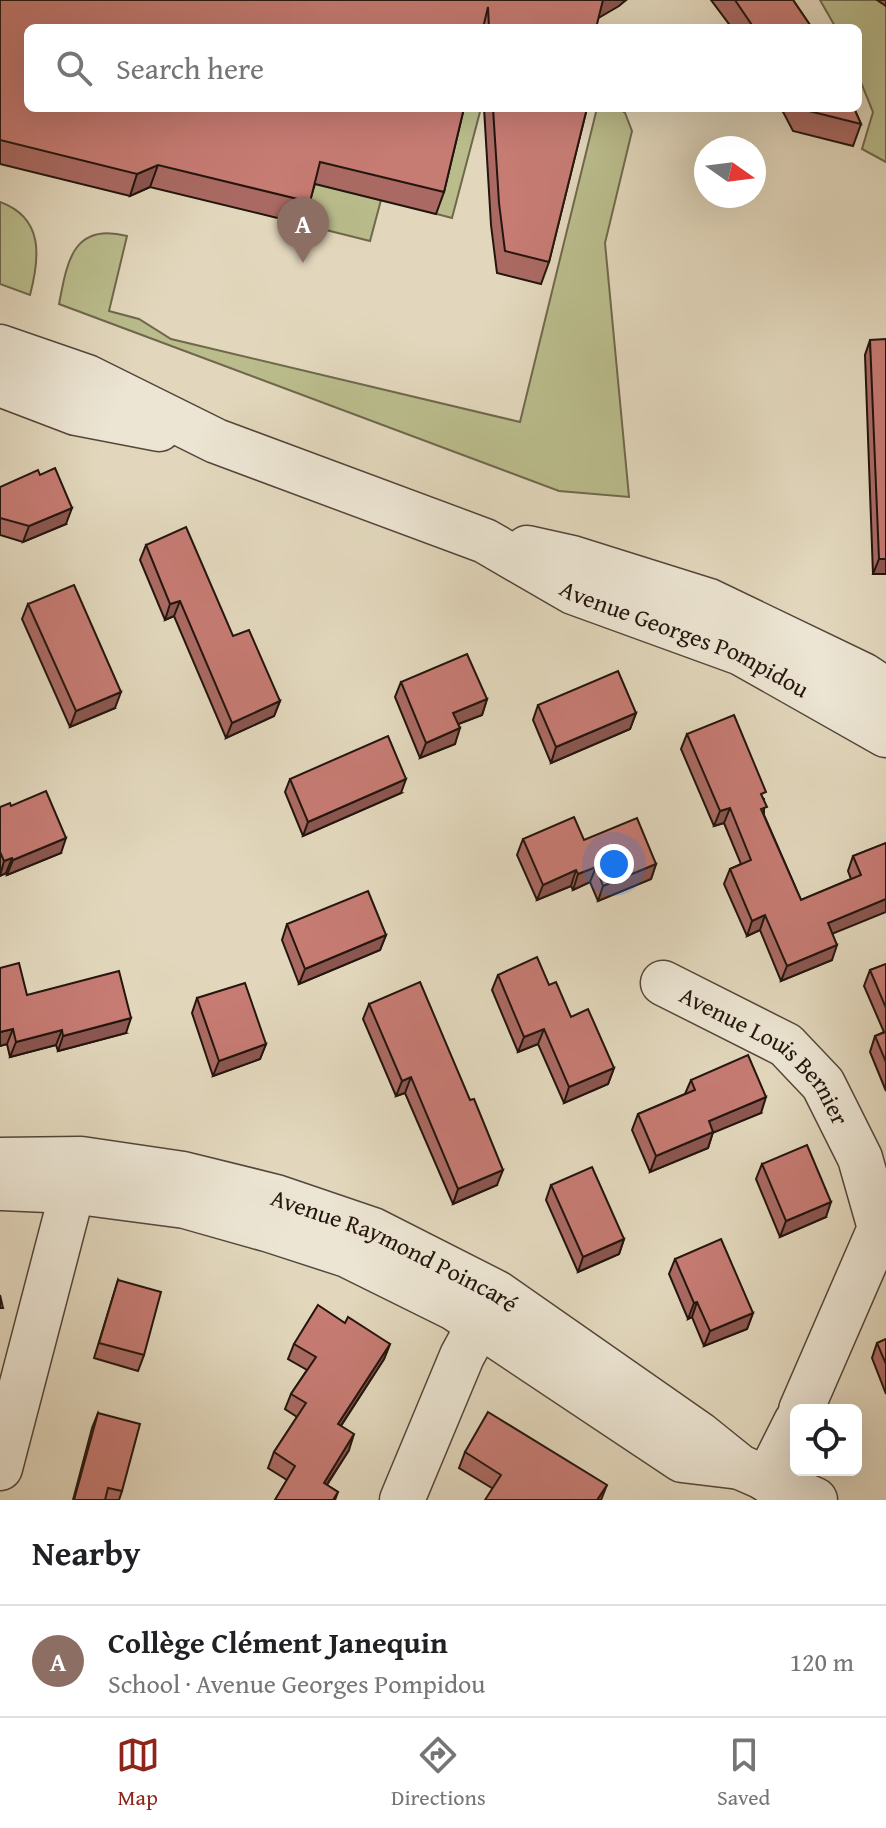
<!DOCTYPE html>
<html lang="en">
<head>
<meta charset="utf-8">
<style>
	body { margin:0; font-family:"Gentium Book Plus",serif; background:#f2f2f2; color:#202124 }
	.controls { position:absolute; right:24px; bottom:24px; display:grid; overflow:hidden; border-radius:12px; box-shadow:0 8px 32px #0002 }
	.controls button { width:72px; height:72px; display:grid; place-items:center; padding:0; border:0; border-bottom:2px solid #e0e0e0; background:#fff; color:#202124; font:40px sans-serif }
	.compass { position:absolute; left:694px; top:136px; width:72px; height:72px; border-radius:50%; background:#fff; box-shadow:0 8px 32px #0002; rotate:104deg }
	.you { position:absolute; left:614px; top:864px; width:28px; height:28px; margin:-20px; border:6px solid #fff; border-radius:50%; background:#1a73e8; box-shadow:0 0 0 12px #1a73e833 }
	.badge { display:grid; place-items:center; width:52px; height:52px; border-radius:50%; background:#8f2418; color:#fff; font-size:26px; font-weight:700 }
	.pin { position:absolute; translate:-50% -66px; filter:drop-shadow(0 2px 4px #0008) }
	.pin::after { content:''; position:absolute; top:42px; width:28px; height:24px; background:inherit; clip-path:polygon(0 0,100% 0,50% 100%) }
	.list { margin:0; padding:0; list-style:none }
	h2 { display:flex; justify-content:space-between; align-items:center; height:104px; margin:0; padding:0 32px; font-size:34px }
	h2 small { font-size:26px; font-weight:400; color:#757577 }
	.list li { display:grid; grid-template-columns:52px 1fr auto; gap:24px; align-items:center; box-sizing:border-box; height:112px; padding:0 32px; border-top:2px solid #e0e0e0 }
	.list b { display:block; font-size:30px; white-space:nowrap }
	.list p { margin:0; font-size:26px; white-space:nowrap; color:#757577 }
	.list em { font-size:26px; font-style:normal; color:#757577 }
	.icon { flex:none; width:44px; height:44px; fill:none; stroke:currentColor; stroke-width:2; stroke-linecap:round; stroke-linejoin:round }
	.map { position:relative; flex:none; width:886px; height:1500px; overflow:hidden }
	.search { position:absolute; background:#fff; box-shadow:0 8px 32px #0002; left:24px; right:24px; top:24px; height:88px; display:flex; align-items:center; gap:20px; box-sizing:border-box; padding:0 28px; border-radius:12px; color:#757577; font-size:30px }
	.sheet { height:216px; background:#fff }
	nav { display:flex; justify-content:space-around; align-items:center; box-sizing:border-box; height:112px; border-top:2px solid #e0e0e0; background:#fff; font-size:22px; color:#757577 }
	nav a { display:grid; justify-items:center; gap:4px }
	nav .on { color:#8f2418 }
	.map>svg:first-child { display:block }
</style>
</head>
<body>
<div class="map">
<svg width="886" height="1500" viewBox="0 0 886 1500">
	<rect width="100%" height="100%" fill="#e2d7bc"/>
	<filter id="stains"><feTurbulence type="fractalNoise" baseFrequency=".0025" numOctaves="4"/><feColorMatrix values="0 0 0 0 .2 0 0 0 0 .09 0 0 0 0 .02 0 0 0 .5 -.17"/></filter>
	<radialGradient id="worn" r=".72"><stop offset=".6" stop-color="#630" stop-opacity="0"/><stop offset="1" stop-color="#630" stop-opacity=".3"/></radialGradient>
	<g fill="#babc8c" stroke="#6f684d" stroke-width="2">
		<path d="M820 0H886V162L862 149 873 112 858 75V28H836Z"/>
		<path d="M460 108H481L452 218 433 213Z"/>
		<path d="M597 108H618L625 113 632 131 605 243 629 497 559 491 59 304C67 263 72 222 127 236L109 311 139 319 171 339 520 422Z"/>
		<path d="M313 183 381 200 370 241 302 224Z"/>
		<path d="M0 202C44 218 40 257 30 295L0 284Z"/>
	</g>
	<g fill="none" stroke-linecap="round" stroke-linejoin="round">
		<defs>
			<g id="minor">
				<path id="s1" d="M0 347 87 377 216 441 485 541 573 592 741 653 886 735"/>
				<path d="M0 384 76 413 159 429"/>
				<path d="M527 548 572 558 709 601 863 675 886 690"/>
				<path id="s2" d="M663 983 786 1045 823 1084 860 1158 880 1228 801 1410"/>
				<path id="s3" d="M0 1160 81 1159 183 1174 276 1197 373 1230 497 1293 699 1434 740 1467 815 1500"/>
				<path d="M2 1188 71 1191 185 1206 270 1230 347 1255 454 1308 682 1460 740 1467"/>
				<path d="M0 1468 79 1166"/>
				<path d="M767 1480 796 1422"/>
				<path d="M402 1500 462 1356 493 1299"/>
			</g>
		</defs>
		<use href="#minor" stroke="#54463a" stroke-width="47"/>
		<use href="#minor" stroke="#ece5d3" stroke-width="44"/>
	</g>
	<g fill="#aa6a63" stroke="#24150e" stroke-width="2">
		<path d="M0 0H626L598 18 596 28H28L464 108 444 192 436 214 315 184 302 224 150 187 130 196 0 164Z"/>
		<path d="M711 0H793L812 28H732Z"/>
		<path d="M877 0H886V6Z"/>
		<path d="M484 108H587L549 262 541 284 497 273 491 225Z"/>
		<path d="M781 108H854L861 124 853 146 793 131Z"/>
		<path d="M870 340 886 574H873L865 355Z"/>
		<path d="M0 487 66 524 23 542 0 535Z"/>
		<path d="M146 545 233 636 280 701 274 716 226 738 174 616 165 620 140 560Z"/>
		<path d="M28 604 115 708 70 727 22 619Z"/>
		<path d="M401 682 487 699 482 715 458 724 455 744 420 758 395 697Z"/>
		<path d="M538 705 636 713 630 729 551 763 533 720Z"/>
		<path d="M687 734 764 799V815L801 900 851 879 848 871 853 856 886 843 833 934 832 960 781 981 760 930 747 936 724 884 730 869 741 864 724 823 714 826 681 749Z"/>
		<path d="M290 779 401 793 303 836 285 792Z"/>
		<path d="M11 806 61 853 7 875 6 873 0 876V807Z"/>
		<path d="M523 839 584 840 656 864 651 879 598 901 590 882 573 890 571 886 537 900 517 855Z"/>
		<path d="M287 924 386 935 380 950 299 984 282 940Z"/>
		<path d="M886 964V1091L870 1052 875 1036 884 1032 864 986 870 970Z"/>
		<path d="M498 975 549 985 571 1017 614 1068 608 1084 564 1103 538 1044 518 1052 492 990Z"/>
		<path d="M27 995 126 1033 58 1051 56 1045 10 1057 7 1044 0 1046Z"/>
		<path d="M197 998 266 1044 260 1059 213 1076 192 1013Z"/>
		<path d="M369 1004 497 1185 453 1204 405 1093 396 1096 363 1019Z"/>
		<path d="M691 1080 761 1113 713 1132 708 1148 650 1172 632 1130 638 1114 685 1094Z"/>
		<path d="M762 1164 826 1217 780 1237 756 1179Z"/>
		<path d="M551 1185 624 1239 619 1254 578 1272 546 1200Z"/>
		<path d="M675 1259 753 1313 747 1329 704 1346 692 1317 688 1319 669 1274Z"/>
		<path d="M118 1280 144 1355 138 1371 94 1358Z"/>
		<path d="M345 1323 390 1344 384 1359 341 1426 349 1450 327 1485 338 1492 335 1500H275L287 1480 268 1468 274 1452 297 1417 285 1409 291 1394 307 1370 288 1359 294 1344Z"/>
		<path d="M886 1339V1394L872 1358 877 1343Z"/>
		<path d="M98 1413 122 1491 119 1500H73L92 1428Z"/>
		<path d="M465 1452 601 1500 492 1488 459 1468Z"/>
	</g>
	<g fill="#8b5650" stroke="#24150e" stroke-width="2">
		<path d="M603 0H626L619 6 595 20Z"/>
		<path d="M158 165 150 187 130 196 137 174Z"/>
		<path d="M72 508 66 524 23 542 29 526Z"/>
		<path d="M879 559H886V574H873Z"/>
		<path d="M180 601 174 616 165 620 170 604Z"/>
		<path d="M121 692 115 708 70 727 76 711Z"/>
		<path d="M487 699 482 715 448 728 453 713Z"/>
		<path d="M280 701 274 716 226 738 232 723Z"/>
		<path d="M636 713 630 729 551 763 556 747Z"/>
		<path d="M460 728 455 744 420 758 426 743Z"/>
		<path d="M406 779 401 793 303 836 308 822Z"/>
		<path d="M730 808 724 823 714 826 720 811Z"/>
		<path d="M66 838 61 853 7 875 13 860Z"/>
		<path d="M12 858 6 873 0 876 4 861Z"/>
		<path d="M656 864 651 879 598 901 603 886Z"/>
		<path d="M596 867 590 882 573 890 578 874Z"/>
		<path d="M576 870 571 886 537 900 543 885Z"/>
		<path d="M886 899V912L822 938 828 923Z"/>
		<path d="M765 915 760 930 747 936 752 921Z"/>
		<path d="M386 935 380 950 299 984 305 969Z"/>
		<path d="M837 945 832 960 781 981 787 966Z"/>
		<path d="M131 1018 126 1033 58 1051 63 1036Z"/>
		<path d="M13 1029 7 1044 0 1046V1032Z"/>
		<path d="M544 1029 538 1044 518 1052 524 1037Z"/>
		<path d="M62 1030 56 1045 10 1057 16 1042Z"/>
		<path d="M266 1044 260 1059 213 1076 219 1061Z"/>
		<path d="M614 1068 608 1084 564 1103 569 1087Z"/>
		<path d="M411 1077 405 1093 396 1096 402 1081Z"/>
		<path d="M766 1097 761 1113 703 1137 709 1121Z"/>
		<path d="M713 1132 708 1148 650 1172 656 1156Z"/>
		<path d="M503 1170 497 1185 453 1204 458 1189Z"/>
		<path d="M831 1202 826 1217 780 1237 786 1221Z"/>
		<path d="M624 1239 619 1254 578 1272 583 1257Z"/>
		<path d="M697 1302 692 1317 688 1319 694 1303Z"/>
		<path d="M753 1313 747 1329 704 1346 710 1331Z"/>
		<path d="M390 1344 384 1359 332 1439 338 1424Z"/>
		<path d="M354 1434 349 1450 318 1498 324 1483Z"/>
		<path d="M607 1485 601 1500H597Z"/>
	</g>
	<g fill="#c67b73" stroke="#24150e" stroke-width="2">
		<path d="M0 0H603L596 28H489L488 7 483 28H28V108H464L444 192 320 162 310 202 158 165 137 174 0 140Z"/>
		<path d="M735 0H793L812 28H754Z"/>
		<path d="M493 108H587L549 262 505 251 499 203Z"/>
		<path d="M800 108H854L861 124 801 109Z"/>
		<path d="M886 339V559H879L870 340Z"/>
		<path d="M55 468 72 508 29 526 0 518V487L38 470 40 475Z"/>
		<path d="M186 527 233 636 249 630 280 701 232 723 180 601 170 604 146 545Z"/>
		<path d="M74 585 121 692 76 711 28 604Z"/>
		<path d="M467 654 487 699 453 713 460 728 426 743 401 682Z"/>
		<path d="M618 671 636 713 556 747 538 705Z"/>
		<path d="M734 715 766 792 761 794 767 807 761 809 801 900 861 875 853 856 886 843V899L828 923 837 945 787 966 765 915 752 921 730 869 751 860 730 808 720 811 687 734Z"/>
		<path d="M388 736 406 779 308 822 290 779Z"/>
		<path d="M46 791 66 838 13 860 12 858 4 861 0 852V807L10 803 11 806Z"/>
		<path d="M574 817 584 840 637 818 656 864 603 886 596 867 578 874 576 870 543 885 523 839Z"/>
		<path d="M368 891 386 935 305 969 287 924Z"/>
		<path d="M537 957 549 985 556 982 571 1017 588 1009 614 1068 569 1087 544 1029 524 1037 498 975Z"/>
		<path d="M19 963 27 995 119 971 131 1018 63 1036 62 1030 16 1042 13 1029 0 1032V968Z"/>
		<path d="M886 964V1008L870 970Z"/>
		<path d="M420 982 470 1100 474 1099 503 1170 458 1189 411 1077 402 1081 369 1004Z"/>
		<path d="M245 983 266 1044 219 1061 197 998Z"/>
		<path d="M886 1032V1062L875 1036Z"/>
		<path d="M748 1055 766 1097 709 1121 713 1132 656 1156 638 1114 695 1090 691 1080Z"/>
		<path d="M807 1145 831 1202 786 1221 762 1164Z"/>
		<path d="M592 1167 624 1239 583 1257 551 1185Z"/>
		<path d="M721 1239 753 1313 710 1331 697 1302 694 1303 675 1259Z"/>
		<path d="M118 1280 161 1292 144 1355 99 1343Z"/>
		<path d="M0 1295 3 1308H0Z"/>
		<path d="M318 1305 345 1323 348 1317 390 1344 338 1424 354 1434 324 1483 338 1492 333 1500H275L295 1466 274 1452 306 1403 291 1394 316 1357 294 1344Z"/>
		<path d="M886 1339V1364L877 1343Z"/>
		<path d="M488 1412 607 1485 597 1500H485L501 1475 465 1452Z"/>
		<path d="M98 1413 140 1424 122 1491 108 1488 105 1500H74Z"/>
	</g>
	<g text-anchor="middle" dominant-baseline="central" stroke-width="7" stroke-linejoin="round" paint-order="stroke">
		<g font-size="24" fill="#24150e" stroke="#ece5d3">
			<text stroke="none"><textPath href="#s1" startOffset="746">Avenue Georges Pompidou</textPath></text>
			<text stroke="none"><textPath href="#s2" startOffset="128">Avenue Louis Bernier</textPath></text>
			<text stroke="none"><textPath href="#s3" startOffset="410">Avenue Raymond Poincaré</textPath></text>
		</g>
	</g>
	<rect width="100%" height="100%" filter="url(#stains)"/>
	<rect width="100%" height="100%" fill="url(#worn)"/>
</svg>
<div class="controls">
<button><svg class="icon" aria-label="locate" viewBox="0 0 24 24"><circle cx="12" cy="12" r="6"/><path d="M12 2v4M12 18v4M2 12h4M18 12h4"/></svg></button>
</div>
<svg class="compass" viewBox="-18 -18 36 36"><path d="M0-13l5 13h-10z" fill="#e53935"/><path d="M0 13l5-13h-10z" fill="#757577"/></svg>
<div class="you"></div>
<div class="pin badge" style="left:303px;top:263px;background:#8d6e63">A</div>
<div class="search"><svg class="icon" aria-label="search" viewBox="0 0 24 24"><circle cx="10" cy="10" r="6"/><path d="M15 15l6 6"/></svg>Search here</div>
</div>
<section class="sheet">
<h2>Nearby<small></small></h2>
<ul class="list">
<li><span class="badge" style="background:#8d6e63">A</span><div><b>Collège Clément Janequin</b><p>School · Avenue Georges Pompidou</p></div><em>120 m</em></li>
</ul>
</section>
<nav>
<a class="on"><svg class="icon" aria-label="map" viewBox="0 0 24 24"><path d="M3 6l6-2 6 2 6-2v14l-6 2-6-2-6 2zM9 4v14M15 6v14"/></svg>Map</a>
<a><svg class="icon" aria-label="directions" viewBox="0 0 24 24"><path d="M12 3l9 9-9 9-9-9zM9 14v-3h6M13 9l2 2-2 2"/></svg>Directions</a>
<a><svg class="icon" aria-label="saved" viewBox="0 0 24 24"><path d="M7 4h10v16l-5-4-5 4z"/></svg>Saved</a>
</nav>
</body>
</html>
